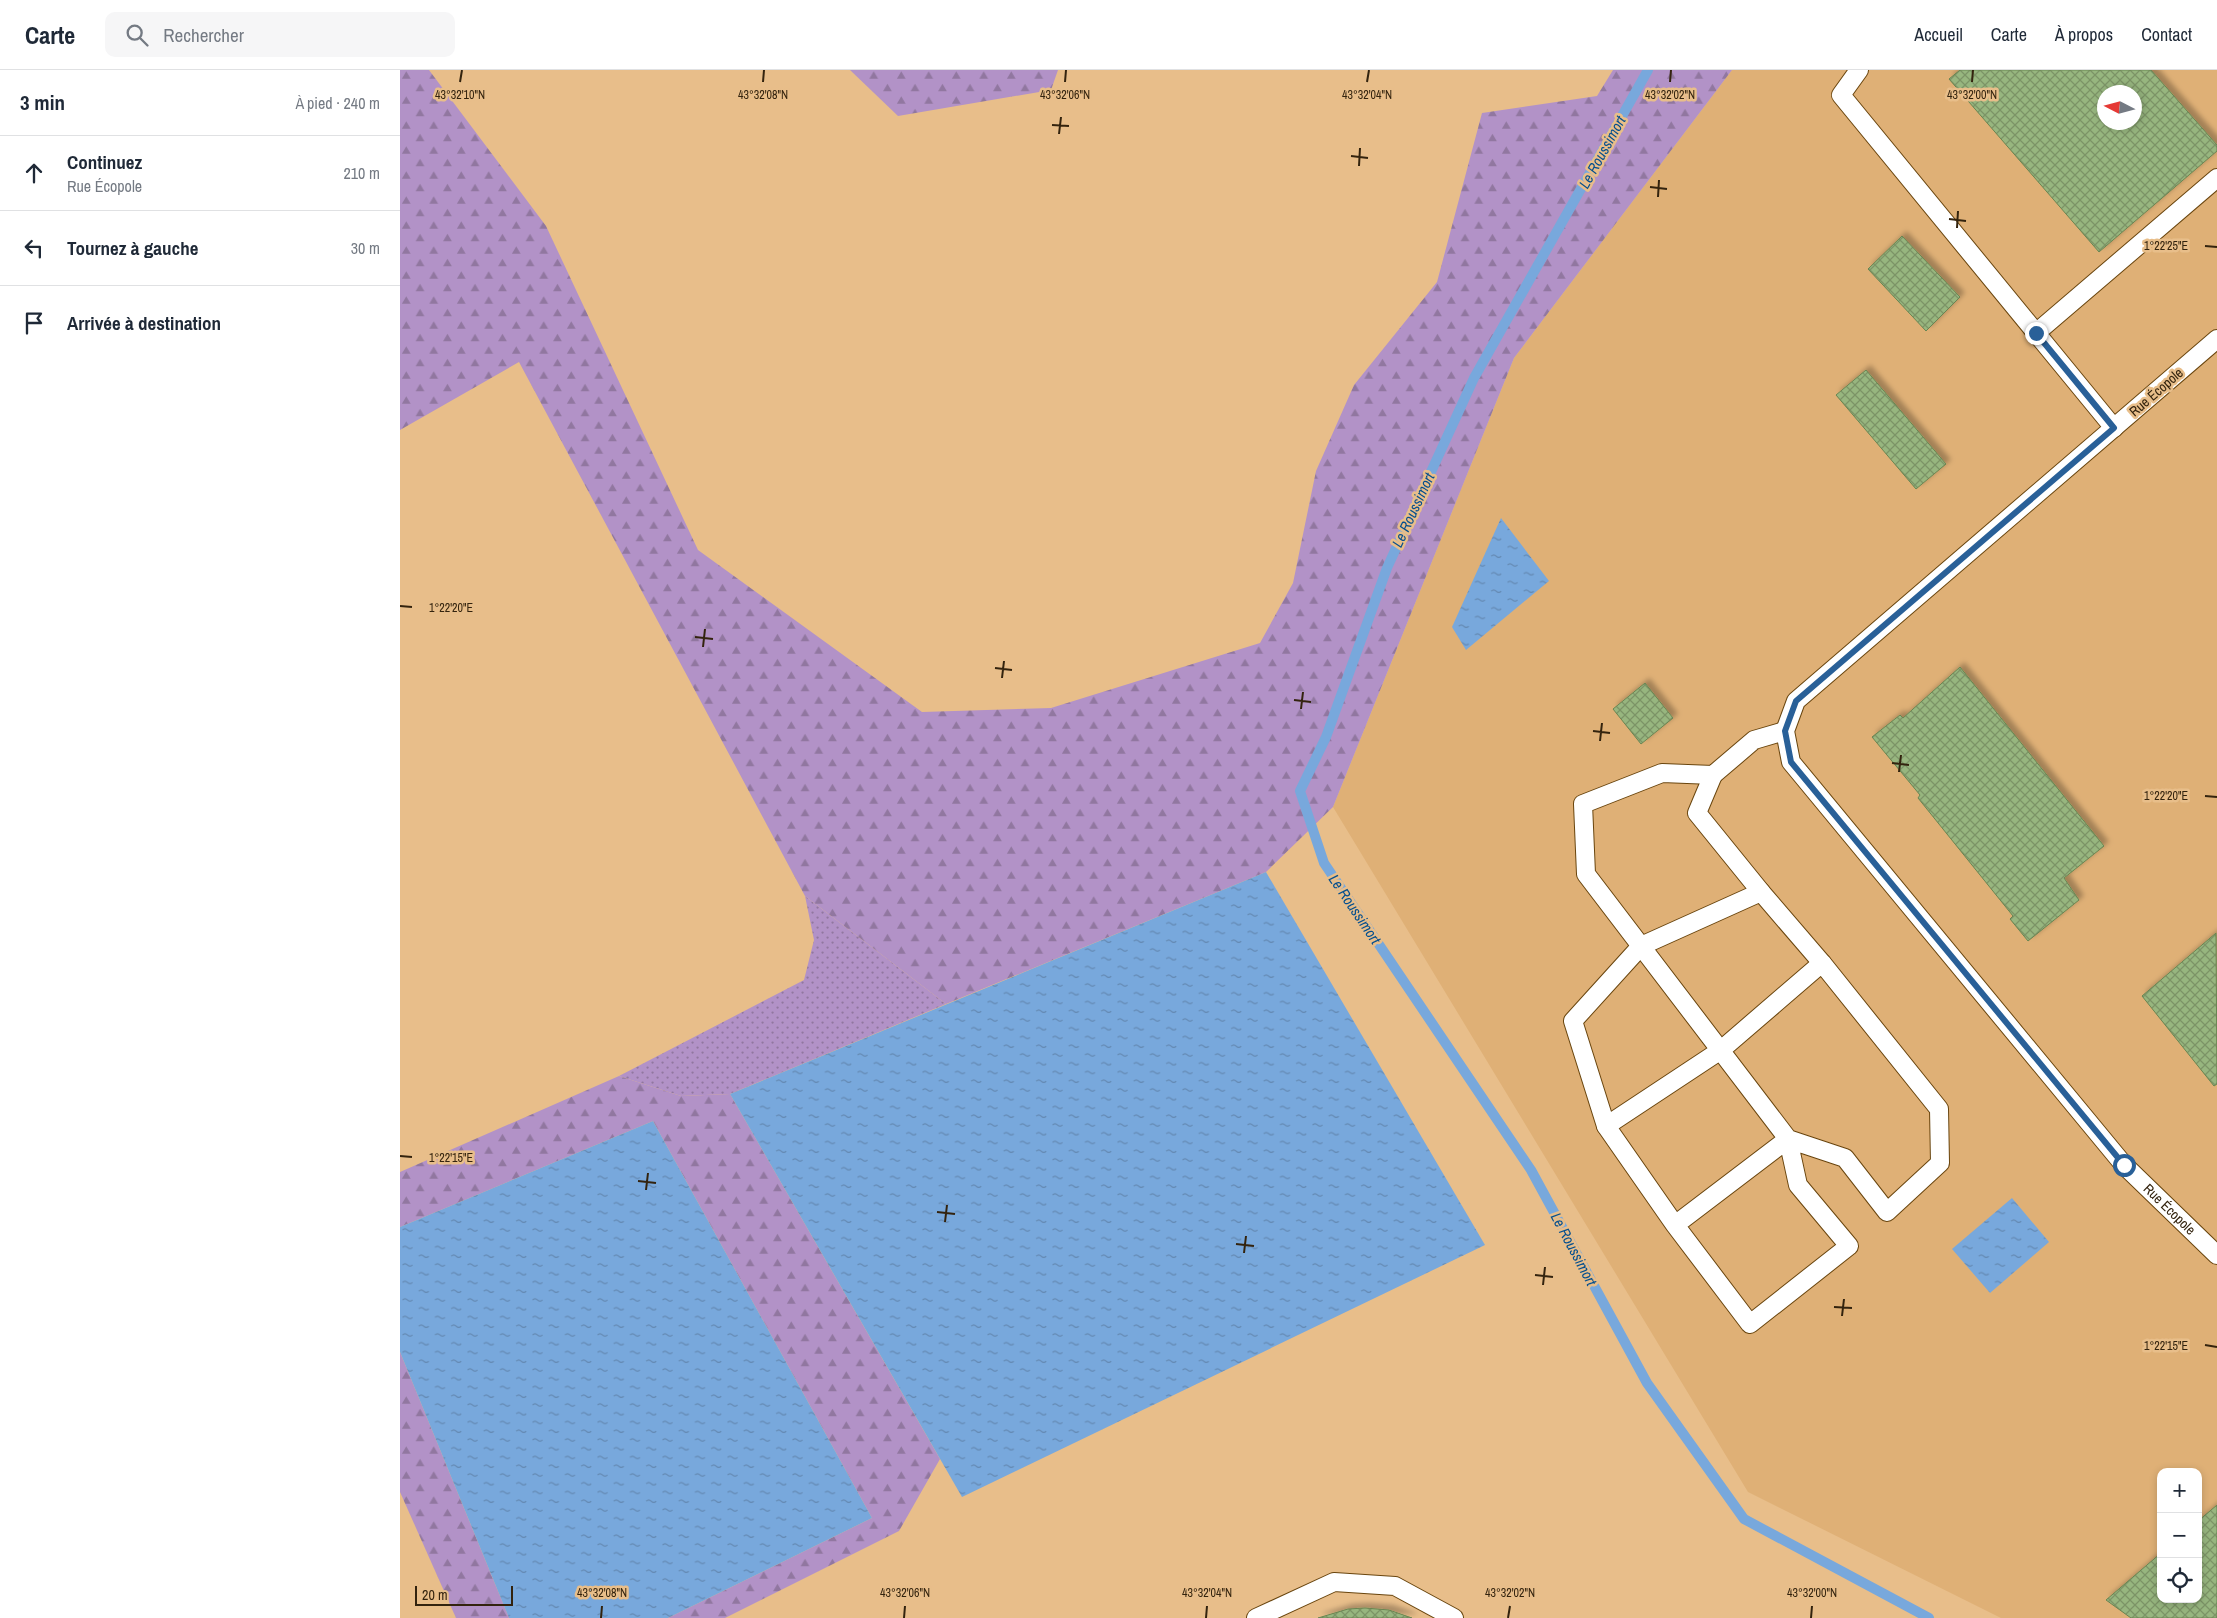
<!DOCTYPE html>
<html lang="fr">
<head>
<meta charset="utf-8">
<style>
	body { margin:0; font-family:"Archivo Narrow",sans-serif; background:#f6f6f7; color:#1f2937 }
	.controls { position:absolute; right:15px; bottom:15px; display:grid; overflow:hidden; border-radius:10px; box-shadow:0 2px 8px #0003 }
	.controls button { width:45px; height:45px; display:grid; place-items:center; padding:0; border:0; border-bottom:1px solid #e0e1e3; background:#fff; color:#1f2937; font:25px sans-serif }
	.compass { position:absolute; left:1697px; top:15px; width:45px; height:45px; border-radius:50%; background:#fff; box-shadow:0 2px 8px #0003; rotate:276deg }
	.scale { position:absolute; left:15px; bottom:12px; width:98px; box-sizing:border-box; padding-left:5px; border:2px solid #33230e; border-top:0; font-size:14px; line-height:18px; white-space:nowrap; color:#33230e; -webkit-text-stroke:4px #e8be8a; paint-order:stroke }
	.stop { position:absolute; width:15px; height:15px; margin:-11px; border:4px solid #296098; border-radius:50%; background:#fff }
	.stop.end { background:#296098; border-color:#fff; box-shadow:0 1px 5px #0008 }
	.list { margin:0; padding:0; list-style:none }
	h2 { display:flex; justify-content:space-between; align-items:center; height:65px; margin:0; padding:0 20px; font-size:21px }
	h2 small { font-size:16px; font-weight:400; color:#747a83 }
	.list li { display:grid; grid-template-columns:32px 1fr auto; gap:15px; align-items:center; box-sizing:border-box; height:75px; padding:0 20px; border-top:1px solid #e0e1e3 }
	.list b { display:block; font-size:19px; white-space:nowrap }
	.list p { margin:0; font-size:16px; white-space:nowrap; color:#747a83 }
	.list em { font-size:16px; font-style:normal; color:#747a83 }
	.icon { flex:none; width:28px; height:28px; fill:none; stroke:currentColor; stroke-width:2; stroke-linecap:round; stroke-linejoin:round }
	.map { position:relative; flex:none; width:1817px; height:1548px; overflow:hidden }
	header { display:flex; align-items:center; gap:30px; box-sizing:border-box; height:70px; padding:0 25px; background:#fff; border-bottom:1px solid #e0e1e3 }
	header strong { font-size:24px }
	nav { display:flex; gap:28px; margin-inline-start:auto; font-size:18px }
	.search { width:350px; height:45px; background:#f6f6f7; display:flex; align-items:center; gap:12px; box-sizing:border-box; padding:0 18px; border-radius:10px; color:#747a83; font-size:19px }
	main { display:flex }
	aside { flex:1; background:#fff }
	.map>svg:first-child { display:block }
</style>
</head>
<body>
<header>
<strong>Carte</strong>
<div class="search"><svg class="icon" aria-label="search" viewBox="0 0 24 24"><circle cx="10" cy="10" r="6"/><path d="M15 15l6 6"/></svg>Rechercher</div>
<nav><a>Accueil</a><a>Carte</a><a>À propos</a><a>Contact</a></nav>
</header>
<main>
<aside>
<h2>3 min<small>À pied · 240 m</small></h2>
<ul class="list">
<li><svg class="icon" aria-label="ahead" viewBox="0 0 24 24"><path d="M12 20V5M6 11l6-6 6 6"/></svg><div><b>Continuez</b><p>Rue Écopole</p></div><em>210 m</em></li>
<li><svg class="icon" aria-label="left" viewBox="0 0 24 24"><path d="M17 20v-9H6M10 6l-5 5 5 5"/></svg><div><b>Tournez à gauche</b></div><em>30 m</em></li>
<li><svg class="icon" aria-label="arrive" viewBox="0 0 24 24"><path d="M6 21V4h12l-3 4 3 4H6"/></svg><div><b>Arrivée à destination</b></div></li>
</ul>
</aside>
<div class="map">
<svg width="1817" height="1548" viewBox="0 0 1817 1548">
	<defs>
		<pattern id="green-dots" width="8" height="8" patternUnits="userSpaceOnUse" patternTransform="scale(1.25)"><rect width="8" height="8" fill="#b292c7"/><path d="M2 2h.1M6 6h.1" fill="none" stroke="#9177a0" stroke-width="1.8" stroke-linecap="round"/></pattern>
		<pattern id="forest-firs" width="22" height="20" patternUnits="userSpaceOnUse" patternTransform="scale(1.25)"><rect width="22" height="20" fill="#b292c7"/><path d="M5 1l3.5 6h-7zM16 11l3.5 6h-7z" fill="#9177a0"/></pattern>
		<pattern id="water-ripples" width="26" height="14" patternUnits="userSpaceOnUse" patternTransform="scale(1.25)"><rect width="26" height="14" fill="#78a8dc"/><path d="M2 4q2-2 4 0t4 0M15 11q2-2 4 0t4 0" fill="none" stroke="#6388b1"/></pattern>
		<pattern id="building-cross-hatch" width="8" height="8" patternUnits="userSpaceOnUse" patternTransform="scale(1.25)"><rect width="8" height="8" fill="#97b67f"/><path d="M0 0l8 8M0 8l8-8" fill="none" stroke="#7c9466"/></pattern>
		<filter id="shadow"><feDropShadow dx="4.5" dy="-4.5" stdDeviation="2.5" flood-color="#0004"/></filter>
	</defs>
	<rect width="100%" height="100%" fill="#e8be8a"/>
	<path fill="#dfb076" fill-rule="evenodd" d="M1332 0H1817V1548H1601L1348 1422 933 737 1114 288ZM1704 22H1734V52H1704ZM1761 1402H1798V1529H1761Z"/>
	<path fill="url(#green-dots)" d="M405 826 546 934 330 1024 281 1026 219 1006 404 910 414 870Z"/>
	<g fill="url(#forest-firs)">
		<path d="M0 0H29L146 156 298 480 522 642 651 638 860 573 893 513 916 401 954 315 1037 212 1082 43 1197 26 1213 0H1332L1114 288 933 737 866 802 546 934 405 826 119 292 0 360Z"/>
		<path d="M450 0H658L651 20 498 46Z"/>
		<path d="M219 1006 281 1026 330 1024 540 1389 499 1461 325 1548H268L472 1448 253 1051 0 1157V1102Z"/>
		<path d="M0 1282 109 1548H56L0 1422Z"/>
	</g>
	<g fill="url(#water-ripples)">
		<path d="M1101 448 1149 511 1066 580 1052 557Z"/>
		<path d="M866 802 1085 1175 562 1427 330 1024Z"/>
		<path d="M253 1051 472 1448 268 1548H109L0 1282V1157Z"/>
		<path d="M1612 1128 1649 1172 1590 1223 1552 1179Z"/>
	</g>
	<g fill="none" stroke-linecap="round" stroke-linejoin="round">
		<path stroke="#78a8dc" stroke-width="10" d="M1248 0 1074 308 987 498 926 667 900 721 924 793 1131 1100 1247 1313 1344 1449 1529 1548"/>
	</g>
	<g fill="url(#building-cross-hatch)" stroke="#698551" fill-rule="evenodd" filter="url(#shadow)">
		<path d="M1560 0H1751L1817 75V81L1699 182 1549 9ZM1704 22H1734V52H1704Z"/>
		<path d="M1502 166 1560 227 1526 261 1468 199Z"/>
		<path d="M1466 300 1546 394 1516 419 1436 325Z"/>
		<path d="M1560 597 1704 776 1664 808 1679 830 1628 871 1610 849 1613 846 1518 728 1520 725 1472 667 1500 645 1503 648Z"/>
		<path d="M1245 613 1273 648 1241 674 1213 639Z"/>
		<path d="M1816 863 1817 1014 1814 1016 1742 926Z"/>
		<path d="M1817 1435V1548H1731L1706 1530 1761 1483V1529H1798V1451Z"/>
		<path d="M965 1538 989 1540 1012 1548H918L948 1539Z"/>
	</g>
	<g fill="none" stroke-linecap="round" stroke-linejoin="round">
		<defs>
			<g id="lane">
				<path d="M1459 0 1441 25 1714 358"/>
				<path d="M1636 263 1817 108"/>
				<path id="s1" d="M1817 269 1396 631 1385 661 1391 692 1724 1095 1817 1185"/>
				<path d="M1313 705 1297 743 1361 822"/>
				<path d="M1206 1056 1173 951 1241 876 1361 822 1422 893"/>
				<path d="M1275 1155 1206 1056 1321 980 1422 893 1539 1039 1540 1093 1487 1142 1445 1088 1388 1069 1398 1115 1449 1176 1350 1254 1275 1155 1388 1069 1186 804 1183 734 1262 703 1313 705 1354 670 1385 661"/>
				<path d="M856 1548 934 1512 995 1516 1054 1548"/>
			</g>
		</defs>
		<use href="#lane" stroke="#69450e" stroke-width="20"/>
		<use href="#lane" stroke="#fff" stroke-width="18"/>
	</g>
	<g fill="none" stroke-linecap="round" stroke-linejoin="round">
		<path stroke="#296098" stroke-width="6" d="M1636 263 1714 358 1396 631 1385 661 1391 692 1724 1095"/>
	</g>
	<path fill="none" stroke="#33230e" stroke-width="2" d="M60 12 62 0M363 12 364 0M665 12 666 0M967 12 969 0M1270 12 1271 0M1572 12 1573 0M652 55 669 56M659 64 661 47M951 86 968 88M959 96 960 78M1250 117 1267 119M1258 127 1259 110M1549 149 1566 151M1557 158 1558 141M1805 176 1817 177M0 536 12 537M295 567 313 569M303 577 305 559M595 598 612 600M602 608 604 591M894 630 911 632M901 639 903 622M1193 661 1210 663M1200 671 1202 653M1492 693 1509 695M1499 702 1501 685M1805 726 1817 727M0 1086 12 1087M238 1111 256 1113M246 1120 248 1103M537 1142 555 1144M545 1152 547 1135M836 1174 854 1176M844 1183 846 1166M1135 1205 1153 1207M1143 1215 1145 1197M1434 1237 1452 1238M1442 1246 1444 1229M1805 1275 1817 1277M201 1548 202 1536M504 1548 505 1536M806 1548 807 1536M1108 1548 1110 1536M1411 1548 1412 1536"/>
	<g text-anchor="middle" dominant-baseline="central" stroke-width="5" stroke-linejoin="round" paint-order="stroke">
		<g font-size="14" fill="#33230e" stroke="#e8be8a">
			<text transform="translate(1756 322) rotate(-41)">Rue Écopole</text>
			<text stroke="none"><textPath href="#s1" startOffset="1205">Rue Écopole</textPath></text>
		</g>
		<g font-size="15" font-style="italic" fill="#054f8e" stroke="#e8be8a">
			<text transform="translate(1202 82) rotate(-61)">Le Roussimort</text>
			<text transform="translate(1013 440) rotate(-65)">Le Roussimort</text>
			<text transform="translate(955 839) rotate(56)">Le Roussimort</text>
			<text transform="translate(1174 1179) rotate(62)">Le Roussimort</text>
		</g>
	</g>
	<g font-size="12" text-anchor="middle" fill="#33230e" stroke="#e8be8a" stroke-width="5" stroke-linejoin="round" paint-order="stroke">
		<text x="60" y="29">43°32'10"N</text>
		<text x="363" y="29">43°32'08"N</text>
		<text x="665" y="29">43°32'06"N</text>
		<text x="967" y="29">43°32'04"N</text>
		<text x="1270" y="29">43°32'02"N</text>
		<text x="1572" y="29">43°32'00"N</text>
		<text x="1766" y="180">1°22'25"E</text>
		<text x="51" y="542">1°22'20"E</text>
		<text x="1766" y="730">1°22'20"E</text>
		<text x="51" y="1092">1°22'15"E</text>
		<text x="1766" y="1280">1°22'15"E</text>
		<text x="202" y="1527">43°32'08"N</text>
		<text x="505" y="1527">43°32'06"N</text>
		<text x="807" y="1527">43°32'04"N</text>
		<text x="1110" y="1527">43°32'02"N</text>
		<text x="1412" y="1527">43°32'00"N</text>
	</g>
</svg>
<div class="controls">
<button>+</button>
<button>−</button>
<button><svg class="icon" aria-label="locate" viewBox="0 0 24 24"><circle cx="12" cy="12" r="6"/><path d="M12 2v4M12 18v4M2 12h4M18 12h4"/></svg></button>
</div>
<svg class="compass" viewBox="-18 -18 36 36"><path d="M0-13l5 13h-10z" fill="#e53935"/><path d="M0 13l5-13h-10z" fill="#747a83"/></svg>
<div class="scale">20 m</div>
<div class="stop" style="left:1724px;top:1095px"></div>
<div class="stop end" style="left:1636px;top:263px"></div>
</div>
</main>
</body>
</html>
